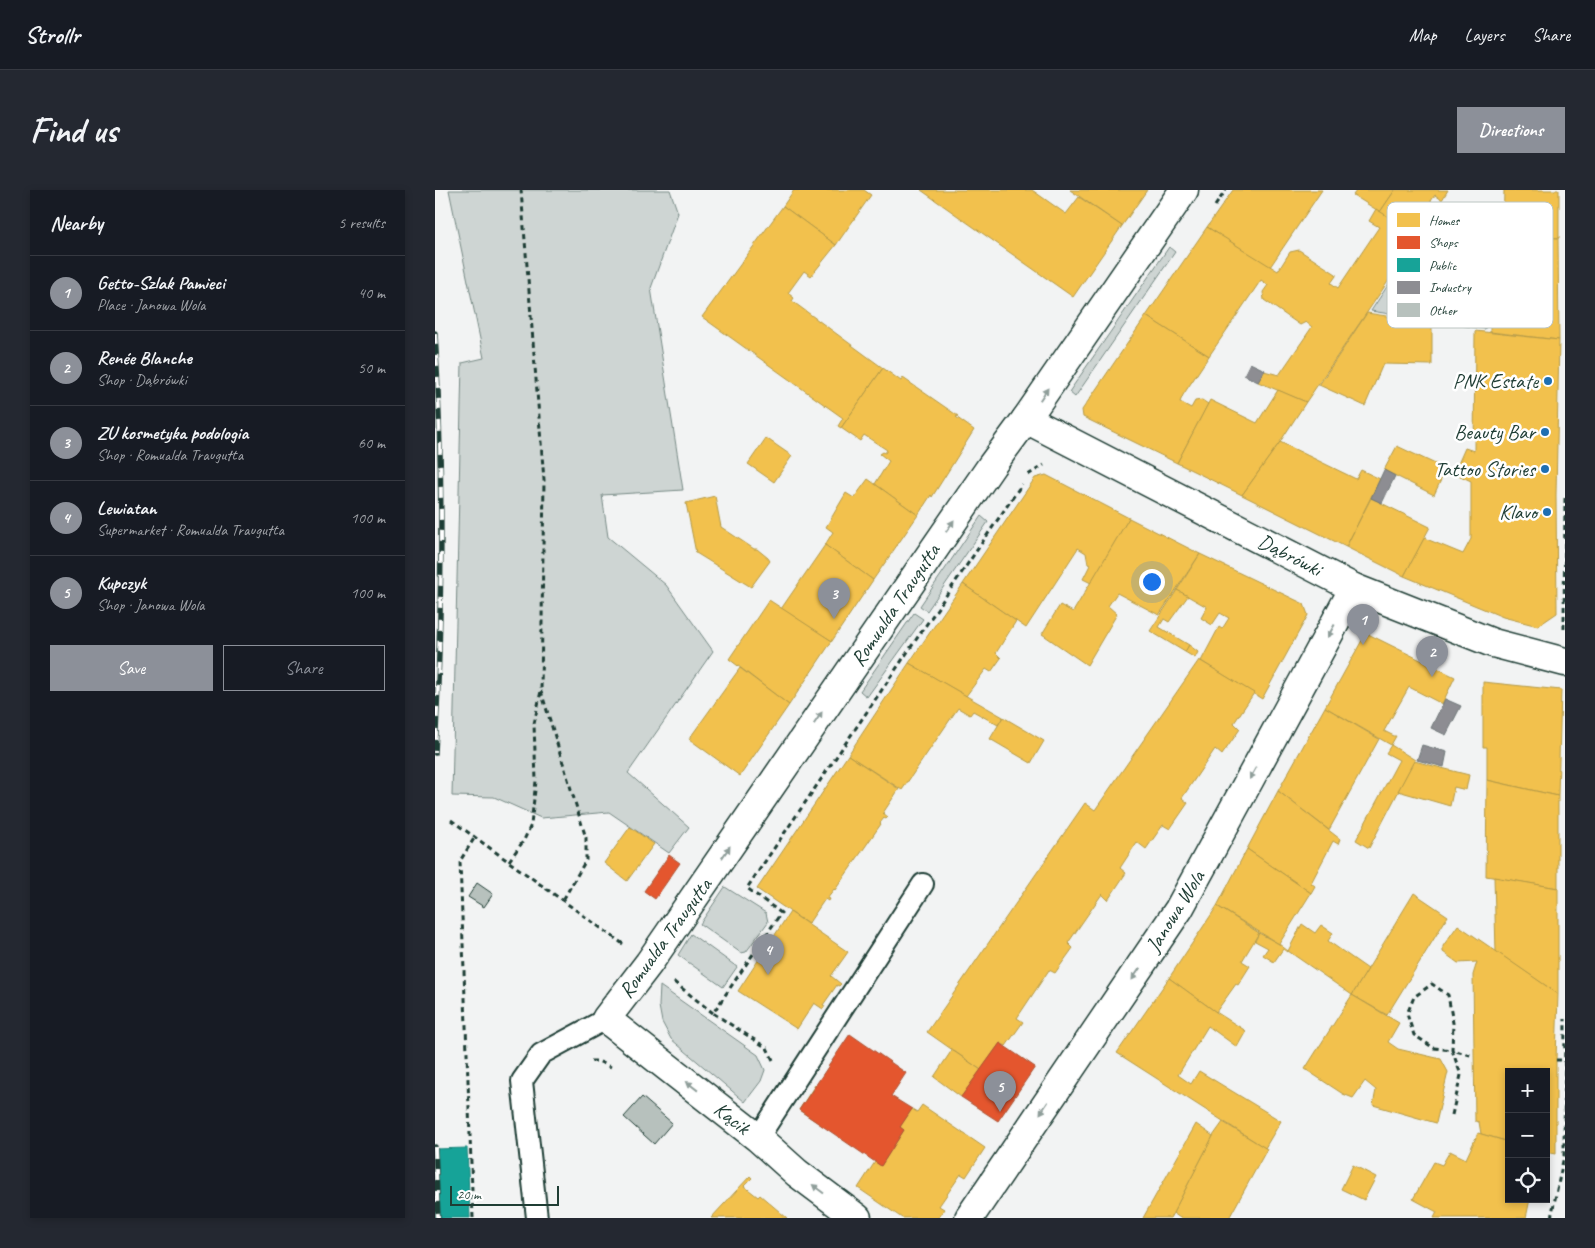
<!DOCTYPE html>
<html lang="en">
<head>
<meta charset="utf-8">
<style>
	body { margin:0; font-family:Caveat,sans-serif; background:#242831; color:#f1f3f6 }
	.controls { position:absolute; right:15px; bottom:15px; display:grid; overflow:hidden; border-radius:0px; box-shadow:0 2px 8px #0003 }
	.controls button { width:45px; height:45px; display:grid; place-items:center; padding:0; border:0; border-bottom:1px solid #363941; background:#171b24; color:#f1f3f6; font:25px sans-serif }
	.scale { position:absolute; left:15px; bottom:12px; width:109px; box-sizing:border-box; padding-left:5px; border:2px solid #1f3d34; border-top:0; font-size:14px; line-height:18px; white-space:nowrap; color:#1f3d34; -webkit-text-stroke:4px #fff; paint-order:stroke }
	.you { position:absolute; left:716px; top:391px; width:18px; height:18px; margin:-12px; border:4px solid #fff; border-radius:50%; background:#1a73e8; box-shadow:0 0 0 8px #1a73e833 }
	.badge { display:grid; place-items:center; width:32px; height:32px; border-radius:50%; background:#8c9099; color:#fff; font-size:16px; font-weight:700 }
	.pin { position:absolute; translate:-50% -41px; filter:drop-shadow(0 1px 2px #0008) }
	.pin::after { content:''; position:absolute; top:26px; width:18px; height:15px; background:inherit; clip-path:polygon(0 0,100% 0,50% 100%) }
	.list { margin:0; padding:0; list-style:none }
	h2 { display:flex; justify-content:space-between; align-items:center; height:65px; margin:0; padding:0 20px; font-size:21px }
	h2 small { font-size:16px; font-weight:400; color:#9ea1a6 }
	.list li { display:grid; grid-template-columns:32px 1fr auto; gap:15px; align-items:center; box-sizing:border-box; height:75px; padding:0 20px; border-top:1px solid #363941 }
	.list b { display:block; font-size:19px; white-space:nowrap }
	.list p { margin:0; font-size:16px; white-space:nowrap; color:#9ea1a6 }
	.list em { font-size:16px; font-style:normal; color:#9ea1a6 }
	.actions { display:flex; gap:10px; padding:15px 20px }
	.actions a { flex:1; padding:11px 0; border:1px solid #8c9099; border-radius:0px; text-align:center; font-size:18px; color:#8c9099 }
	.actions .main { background:#8c9099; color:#fff }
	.icon { flex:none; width:28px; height:28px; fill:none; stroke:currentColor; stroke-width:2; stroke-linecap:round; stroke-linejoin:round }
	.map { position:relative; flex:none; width:1130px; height:1028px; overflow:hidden; border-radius:0px }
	header { display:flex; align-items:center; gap:30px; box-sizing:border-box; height:70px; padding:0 25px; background:#171b24; border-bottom:1px solid #363941 }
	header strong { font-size:24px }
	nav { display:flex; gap:28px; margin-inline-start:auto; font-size:18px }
	.intro { display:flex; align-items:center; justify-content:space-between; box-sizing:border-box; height:120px; padding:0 30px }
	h1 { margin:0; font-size:35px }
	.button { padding:12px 22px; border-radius:0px; background:#8c9099; color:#fff; font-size:18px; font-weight:700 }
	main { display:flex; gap:30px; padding:0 30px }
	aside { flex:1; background:#171b24; border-radius:0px; box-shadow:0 2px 8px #0003 }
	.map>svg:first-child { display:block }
</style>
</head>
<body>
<header>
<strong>Strollr</strong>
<nav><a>Map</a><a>Layers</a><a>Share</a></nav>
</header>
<div class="intro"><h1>Find us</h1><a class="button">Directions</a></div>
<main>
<aside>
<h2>Nearby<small>5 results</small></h2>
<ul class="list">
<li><span class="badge">1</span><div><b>Getto-Szlak Pamieci</b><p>Place · Janowa Wola</p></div><em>40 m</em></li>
<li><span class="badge">2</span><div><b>Renée Blanche</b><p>Shop · Dąbrówki</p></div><em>50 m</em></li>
<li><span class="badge">3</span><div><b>ZU kosmetyka podologia</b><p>Shop · Romualda Traugutta</p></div><em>60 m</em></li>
<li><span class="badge">4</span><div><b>Lewiatan</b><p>Supermarket · Romualda Traugutta</p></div><em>100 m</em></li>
<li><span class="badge">5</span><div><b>Kupczyk</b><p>Shop · Janowa Wola</p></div><em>100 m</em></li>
</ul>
<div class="actions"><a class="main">Save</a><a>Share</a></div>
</aside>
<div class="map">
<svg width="1130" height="1028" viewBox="0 0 1130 1028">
	<rect width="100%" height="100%" fill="#f2f3f3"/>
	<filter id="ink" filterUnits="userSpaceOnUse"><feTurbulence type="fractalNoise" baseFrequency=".02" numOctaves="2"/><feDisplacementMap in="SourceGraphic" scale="10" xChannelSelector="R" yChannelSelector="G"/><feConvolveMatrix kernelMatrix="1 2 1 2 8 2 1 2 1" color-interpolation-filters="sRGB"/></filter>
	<g filter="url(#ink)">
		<g fill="#ced5d3" stroke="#768984">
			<path d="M14 0H235L243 23 216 98 248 300 167 305 173 347 231 395 278 461 193 583 254 637 234 663 174 622 106 628 59 607 17 606 27 173 49 168Z"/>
			<path d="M734 57 740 62 640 207 634 202Z"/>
			<path d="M976 60 1013 65 1014 69H1049L1050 139 936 121Z"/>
			<path d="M546 326 553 332 492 421 485 416Z"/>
			<path d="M479 423 488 429 432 507 425 501Z"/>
			<path d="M290 697 331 723 333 732 311 762 306 763 265 734Z"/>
			<path d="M256 744 302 777 288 797 243 765Z"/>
			<path d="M225 796 323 865 330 880 326 891 310 912 236 849 227 832 224 816Z"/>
		</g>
		<g fill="#f2c14e" stroke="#b39946">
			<path d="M359 0H429L436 5 401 55 348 16Z"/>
			<path d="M486 0H597L631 24 644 7 687 36 638 107Z"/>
			<path d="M635 0H712L687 36Z"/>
			<path d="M798 0H887L835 77 772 37Z"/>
			<path d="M922 0H960L945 22 918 5Z"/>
			<path d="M960 0H1013L1007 10 1000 5 976 41 945 22Z"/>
			<path d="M1069 0H1124V48L1068 47Z"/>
			<path d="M348 16 401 55 376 86 369 81 353 103 359 108 357 111 448 178 406 238 403 236 408 228 267 127Z"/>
			<path d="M941 19 984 46 871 212 823 192 829 181 844 185 877 137 871 132 865 135 829 110 828 102 833 95 826 90 774 166 711 126 772 37 843 81 855 62 864 60 901 84V86L896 93 903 98 944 37 934 31Z"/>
			<path d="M1056 45 1123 48 1124 150 1055 142V66L1016 65 1014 63 1017 47Z"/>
			<path d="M932 123 997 133V175L948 174 930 216 884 195Z"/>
			<path d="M711 126 774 166 748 205 745 212 756 218 760 211 767 210 773 214 742 273 648 227 647 220Z"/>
			<path d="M1040 141 1124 150 1121 305 1122 423 1103 436 1068 427 969 386 989 348 1028 364 1036 349V291L1019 283 1030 258 1039 261Z"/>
			<path d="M448 178 466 191 468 188 523 226 521 227 539 240 497 307 496 305 483 325 440 294 454 271 445 264 448 262 450 263 452 260 429 245 425 251 406 238Z"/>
			<path d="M843 200 871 212 845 252 807 305 742 273 775 210 822 233Z"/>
			<path d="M331 248 357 266 339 292 313 274Z"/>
			<path d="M845 252 921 289 926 280 945 289 911 357 807 305Z"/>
			<path d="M962 256 1011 279 999 305 949 280Z"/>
			<path d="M611 285 694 328 656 393 648 389 655 375 653 374 651 363 643 358 591 438 528 394 600 288Z"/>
			<path d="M433 289 483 325 438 390 390 355 398 342 391 337 411 303 419 308Z"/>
			<path d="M280 306 286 337 319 359H322L333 368 335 371 316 397 261 363 251 313Z"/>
			<path d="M936 308 995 337 969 386 911 357Z"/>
			<path d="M694 328 765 364 724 425 682 403 673 416 682 424 652 475 607 444 625 415 638 422Z"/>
			<path d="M390 355 438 390 397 451 346 419Z"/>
			<path d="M765 364 869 414 873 425 827 509 766 471 784 437 787 439 794 428 785 423 777 435 766 428 772 417 742 400Z"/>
			<path d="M528 394 581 431 561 463 566 468 556 482 551 479 531 506 474 473Z"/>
			<path d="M742 400 753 406 734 432 729 429 724 437 754 455 750 462 715 441Z"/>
			<path d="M334 410 397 451 354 515 294 469Z"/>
			<path d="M931 443 1020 487 1007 514 974 497 949 541 959 546H961L956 555 890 517Z"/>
			<path d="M754 455 763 462 760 468 750 462Z"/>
			<path d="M764 470 819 503 799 533 805 539 787 565 780 559 747 608 753 613 735 639 728 635 711 659 702 652 685 678 691 683 673 710 667 704 633 753 638 758 620 783 614 780 582 828 588 832 571 856 565 853 546 880 492 842 650 613 660 620Z"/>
			<path d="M474 473 568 527 563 535 538 521 535 525 523 518 467 600 413 565Z"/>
			<path d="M305 478 354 515 305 586 254 549Z"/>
			<path d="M1048 492 1126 500 1123 606 1052 590V557H1048Z"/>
			<path d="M890 517 944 549 894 640 843 601Z"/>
			<path d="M568 527 609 551 596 573 555 549Z"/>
			<path d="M956 555 980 570 934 658 921 650 964 570 951 563Z"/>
			<path d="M413 565 464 599 448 623 453 627 451 629 449 628 445 633 446 634 400 700 399 699 392 708 394 709 393 711 390 709 373 734 322 699Z"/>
			<path d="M979 571 1034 585 1031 600 1019 597 1015 616 963 601Z"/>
			<path d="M1052 590 1123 606V698L1051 686Z"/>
			<path d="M843 601 905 649 903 654 898 651 876 693 880 696 876 703 812 659Z"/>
			<path d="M195 637 219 654 192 691 169 673Z"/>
			<path d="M812 659 876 703 844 754 782 716Z"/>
			<path d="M1059 687 1123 698V804L1061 762Z"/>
			<path d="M979 703 1013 726 952 825 917 805Z"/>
			<path d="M782 716 824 743 807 771 815 776 803 795 801 794 781 822 734 788Z"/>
			<path d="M355 722 413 762 396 786 406 794 404 796 402 795 388 815 390 816 388 819 379 813 362 839 303 801Z"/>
			<path d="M867 734 880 743 886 735 898 743 893 751 933 779 917 805 853 761Z"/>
			<path d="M1023 735 1123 804 1121 870V964L1111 962V882H1074V952L1046 944 1044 932 1040 931 1038 785 1042 772 1023 773 1008 762V756Z"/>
			<path d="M824 743 844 754 853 761 852 762 848 759 839 772 828 765 833 758 820 751Z"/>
			<path d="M734 788 781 822 811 841 802 857 773 836 743 885 756 894 764 881 846 931 830 958 682 863Z"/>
			<path d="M917 805 964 833 953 852 963 859 1006 869 1013 882 1001 933 938 915 941 900 930 891 918 908 908 904 870 879Z"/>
			<path d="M517 860 546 880 526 907 499 887Z"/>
			<path d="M380 895 405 912 388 936 364 920Z"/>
			<path d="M487 915 550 958 531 987 526 984 504 1016 509 1019 503 1028H467L423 998 440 972 446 976 469 940 465 937 477 919 482 922Z"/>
			<path d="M788 932 832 959 794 1028H745L738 1023 778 946Z"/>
			<path d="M761 934 778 946 738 1023 735 1028H708Z"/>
			<path d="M1043 943 1074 952V1009H1095L1091 1028H999L1002 1022 978 1009 999 972 1007 975 1015 961 1031 969Z"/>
			<path d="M918 975 941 987 929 1010 906 999Z"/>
			<path d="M315 986 317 988 309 996 323 1007 325 1005 352 1028H276Z"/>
		</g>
		<g fill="#e4572e" stroke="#a94f30">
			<path d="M234 665 245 673 220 709 209 701Z"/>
			<path d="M415 844 471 883 456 906 477 919 465 937 469 940 446 976 364 920Z"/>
			<path d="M565 853 600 877 563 931 526 907Z"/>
		</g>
		<path fill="#17a398" stroke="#19847a" d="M32 958 35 1028H0V959Z"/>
		<g fill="#8d8d92" stroke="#6c7576">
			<path d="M815 173 830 180 823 192 809 185Z"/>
			<path d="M949 280 960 286 947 313 936 308Z"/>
			<path d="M1010 509 1026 516 1011 545 996 538Z"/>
			<path d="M987 555 1012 562 1009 577 982 570Z"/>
		</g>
		<g fill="#b7c1bd" stroke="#1f3d34">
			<path d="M42 693 58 704 49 717 33 707Z"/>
			<path d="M207 907 237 933 219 954 189 927Z"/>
		</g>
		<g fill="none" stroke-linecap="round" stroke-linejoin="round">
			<defs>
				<g id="service">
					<path d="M323 948 488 694"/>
					<path d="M102 1028 87 891 106 864 171 829"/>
				</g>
				<g id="minor">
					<path d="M591 229 919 398 1058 453 1130 472"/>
					<path d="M422 1028 362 983 323 948 171 829 214 773 557 275 591 229 749 0"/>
					<path d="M534 1028 744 719 919 398"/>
				</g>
			</defs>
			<use href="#service" stroke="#1f3d34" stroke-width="24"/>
			<use href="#minor" stroke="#1f3d34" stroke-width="31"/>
			<g stroke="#1f3d34" stroke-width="3" stroke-dasharray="5 4" stroke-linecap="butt">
				<path d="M780 16 791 0"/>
				<path d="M593 285 609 275"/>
				<path d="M1129 439 1130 308"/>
				<path d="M106 501 151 648V670L128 710"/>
				<path d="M16 630 188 754"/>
				<path d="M74 671 89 650 96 635 101 591 99 534 106 501 109 290 86 0"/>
				<path d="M239 792 278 823"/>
				<path d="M338 870 332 858 278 823 346 723 312 698 587 294"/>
				<path d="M1121 870H1130"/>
				<path d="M156 871H163L176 877"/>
				<path d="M1017 925 1026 885 1017 860 999 858 979 845 972 824 979 807 997 794 1013 805 1018 833 1017 860 1039 866"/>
				<path d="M38 1028 25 671 40 647"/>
				<path d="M1116 1028 1129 966 1130 829"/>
			</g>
			<use href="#service" stroke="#fff" stroke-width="20"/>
			<use href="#minor" stroke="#fff" stroke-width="28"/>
			<defs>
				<g id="rail">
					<path d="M0 143C9 283 7 423 0 563"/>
					<path d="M0 957 3 1028"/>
				</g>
			</defs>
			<use href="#rail" stroke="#1f3d34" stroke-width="5.5"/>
			<use href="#rail" stroke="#fff" stroke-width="4" stroke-dasharray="11" stroke-linecap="butt"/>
		</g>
		<defs><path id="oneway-solid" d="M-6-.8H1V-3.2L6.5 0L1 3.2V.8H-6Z" transform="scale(1.25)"/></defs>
		<g fill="#8f9e9a">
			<use href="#oneway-solid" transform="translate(609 204) rotate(-56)"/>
			<use href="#oneway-solid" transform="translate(515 336) rotate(-56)"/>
			<use href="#oneway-solid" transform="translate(896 441) rotate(119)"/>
			<use href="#oneway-solid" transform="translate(383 528) rotate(-56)"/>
			<use href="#oneway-solid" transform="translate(818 583) rotate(119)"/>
			<use href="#oneway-solid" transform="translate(291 662) rotate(-56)"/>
			<use href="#oneway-solid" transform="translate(701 784) rotate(124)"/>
			<use href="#oneway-solid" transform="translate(257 896) rotate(-142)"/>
			<use href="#oneway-solid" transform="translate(609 918) rotate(124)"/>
			<use href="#oneway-solid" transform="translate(383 999) rotate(-143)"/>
		</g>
	</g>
	<g fill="#1f6fb2" stroke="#fff" stroke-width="2">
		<circle cx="1113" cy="191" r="5"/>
		<circle cx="1110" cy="242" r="5"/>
		<circle cx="1110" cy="279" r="5"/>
		<circle cx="1112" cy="322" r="5"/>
	</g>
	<g text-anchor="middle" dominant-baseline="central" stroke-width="5" stroke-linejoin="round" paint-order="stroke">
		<g font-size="21" fill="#1f3d34" stroke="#fff" text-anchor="end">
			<text x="1103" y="191">PNK Estate</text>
			<text x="1100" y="242">Beauty Bar</text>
			<text x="1100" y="279">Tattoo Stories</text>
			<text x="1102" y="322">Klavo</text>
		</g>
		<g font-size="21" fill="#1f3d34" stroke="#fff">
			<text transform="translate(855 365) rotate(27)">Dąbrówki</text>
			<text transform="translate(460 415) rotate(-56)">Romualda Traugutta</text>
			<text transform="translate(740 721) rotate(-58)">Janowa Wola</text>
			<text transform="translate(230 748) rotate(-54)">Romualda Traugutta</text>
			<text transform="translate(297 928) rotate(38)">Kącik</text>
		</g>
	</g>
	<rect x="952" y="12" width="166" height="126" rx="8" fill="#fff" stroke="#bcc5c2" stroke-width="1"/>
	<rect x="962" y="23" width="23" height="14" fill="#f2c14e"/>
	<rect x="962" y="46" width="23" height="13" fill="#e4572e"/>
	<rect x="962" y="68" width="23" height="14" fill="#17a398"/>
	<rect x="962" y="91" width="23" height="13" fill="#8d8d92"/>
	<rect x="962" y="113" width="23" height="14" fill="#b7c1bd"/>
	<g font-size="14" fill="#1f3d34">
		<text x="994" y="35">Homes</text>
		<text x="994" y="57">Shops</text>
		<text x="994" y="80">Public</text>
		<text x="994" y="102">Industry</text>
		<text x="994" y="125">Other</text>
	</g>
</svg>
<div class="controls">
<button>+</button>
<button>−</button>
<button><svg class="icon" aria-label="locate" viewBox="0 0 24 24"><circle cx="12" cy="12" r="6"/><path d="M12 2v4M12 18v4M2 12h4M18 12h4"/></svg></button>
</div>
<div class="scale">20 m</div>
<div class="you"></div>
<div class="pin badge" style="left:928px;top:455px">1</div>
<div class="pin badge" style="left:997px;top:487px">2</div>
<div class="pin badge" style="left:399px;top:429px">3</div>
<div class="pin badge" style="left:333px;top:785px">4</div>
<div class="pin badge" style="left:565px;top:922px">5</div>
</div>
</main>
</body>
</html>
